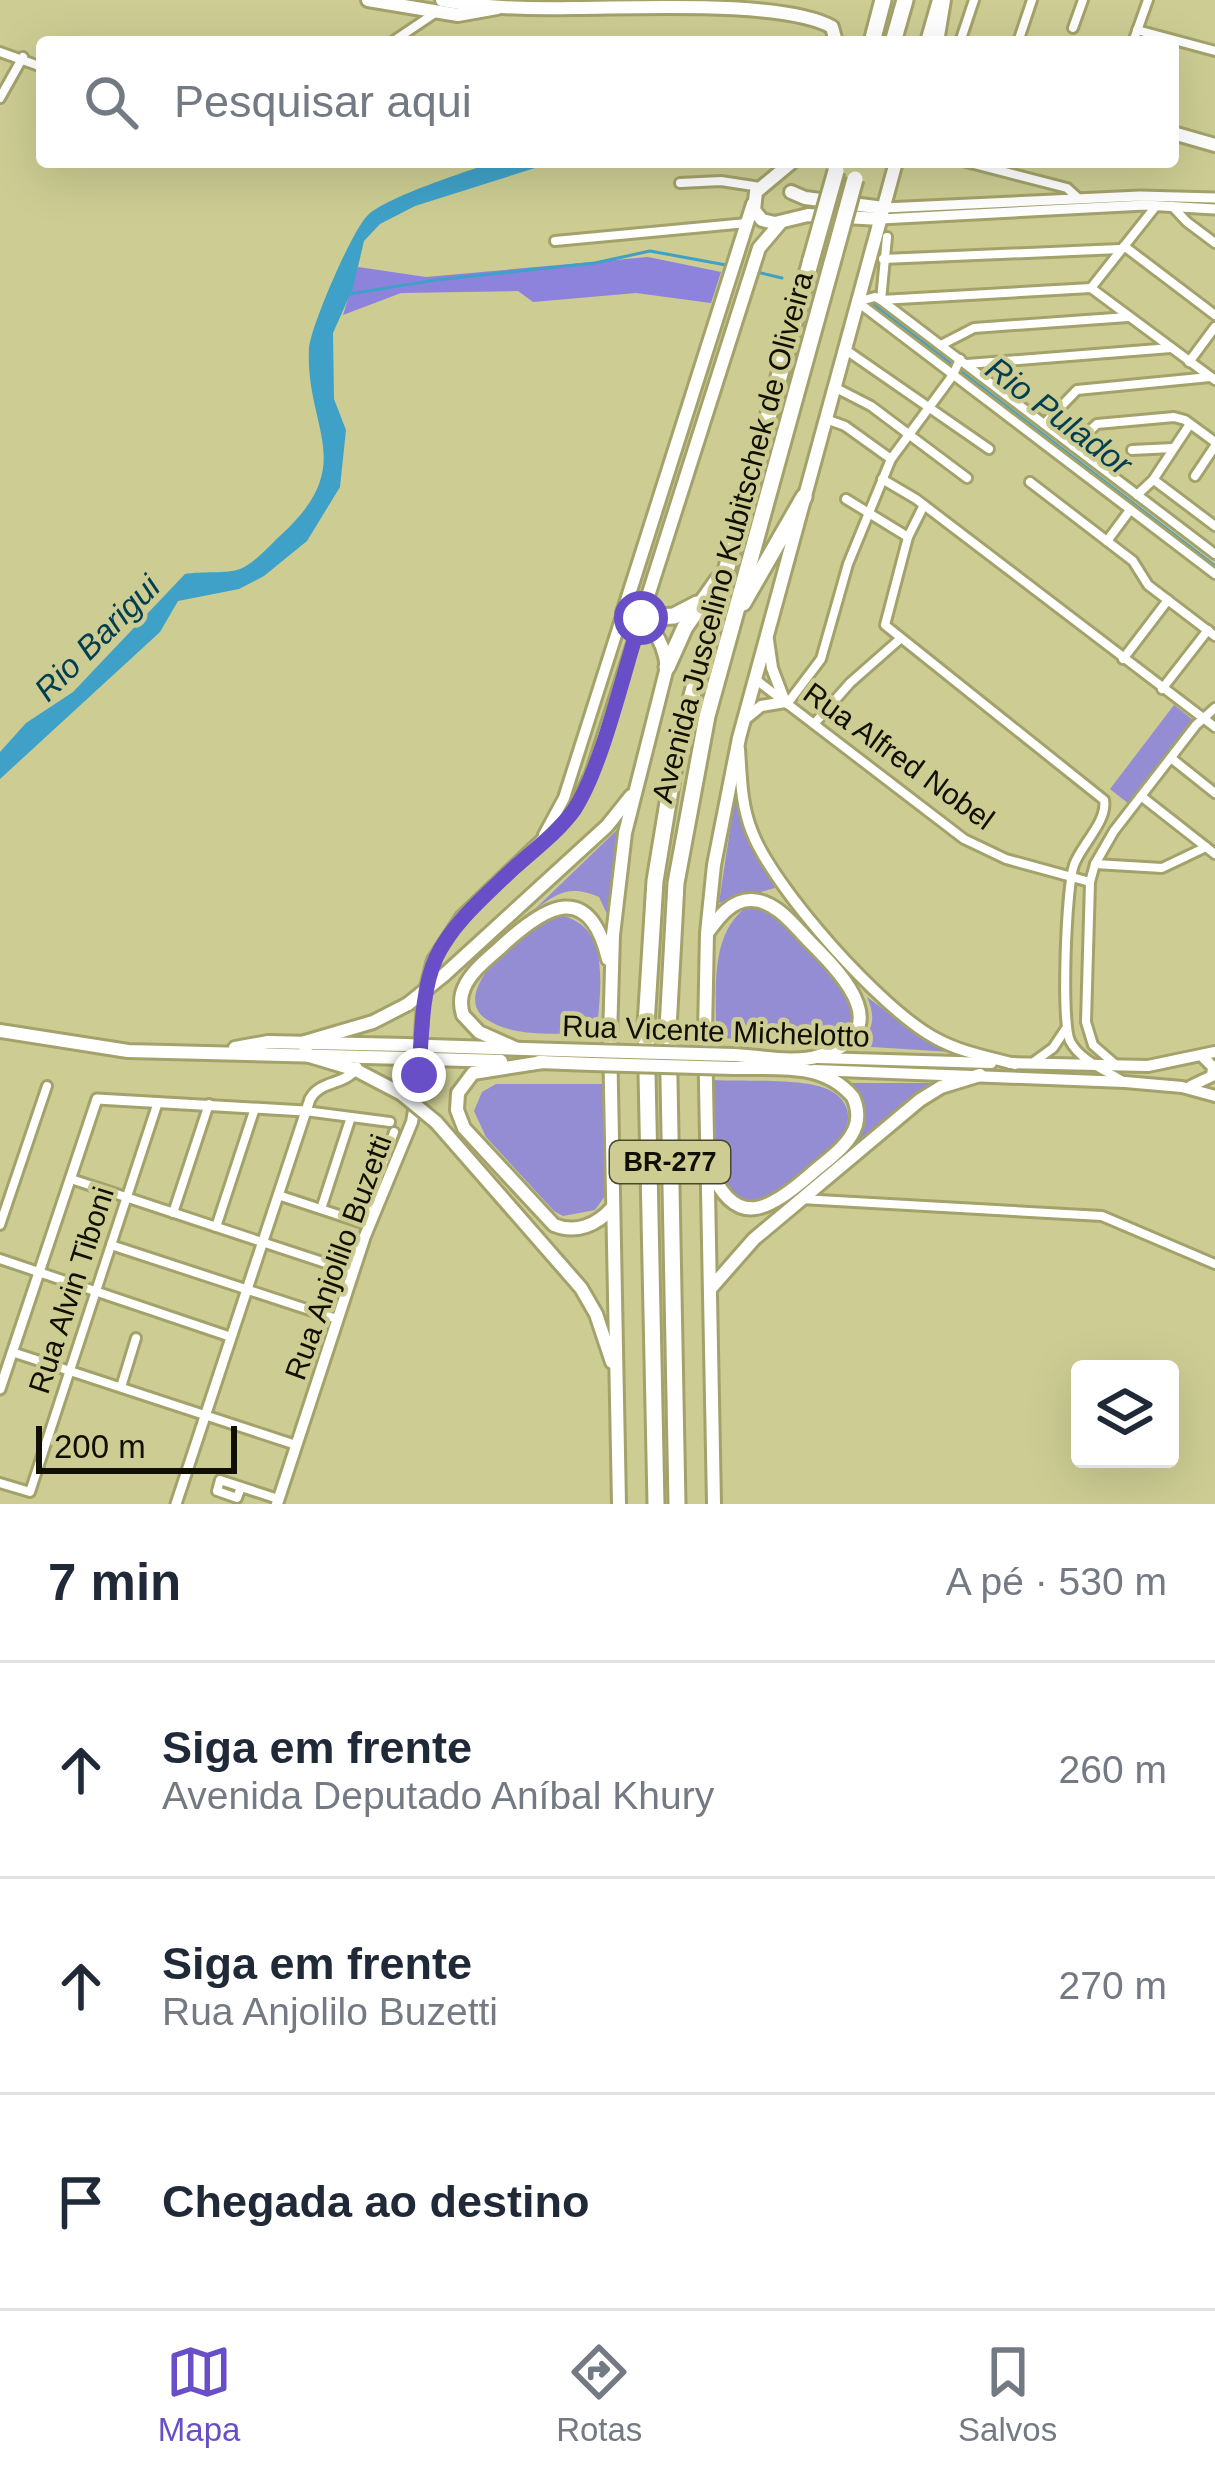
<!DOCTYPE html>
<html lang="pt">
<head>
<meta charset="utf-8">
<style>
	body { margin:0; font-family:Arial,sans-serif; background:#f2f2f3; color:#1f2937 }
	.controls { position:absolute; right:36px; bottom:36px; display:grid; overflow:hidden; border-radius:12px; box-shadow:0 12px 48px #0002 }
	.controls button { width:108px; height:108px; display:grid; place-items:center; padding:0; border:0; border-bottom:3px solid #e0e1e3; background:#fff; color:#1f2937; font:60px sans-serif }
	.scale { position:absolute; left:36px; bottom:30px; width:201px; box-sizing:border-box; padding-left:12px; border:6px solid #100f00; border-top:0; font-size:33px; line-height:42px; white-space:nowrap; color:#100f00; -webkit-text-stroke:9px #cccc93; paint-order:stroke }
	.stop { position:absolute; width:36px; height:36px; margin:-27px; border:9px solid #684fc8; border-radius:50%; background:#fff }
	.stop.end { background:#684fc8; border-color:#fff; box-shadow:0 3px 12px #0008 }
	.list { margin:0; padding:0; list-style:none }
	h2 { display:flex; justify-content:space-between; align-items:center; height:156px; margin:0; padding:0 48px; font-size:51px }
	h2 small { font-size:39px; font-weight:400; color:#747a83 }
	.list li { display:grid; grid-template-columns:78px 1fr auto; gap:36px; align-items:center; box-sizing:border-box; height:216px; padding:0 48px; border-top:3px solid #e0e1e3 }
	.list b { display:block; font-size:45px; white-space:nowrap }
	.list p { margin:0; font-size:39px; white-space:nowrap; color:#747a83 }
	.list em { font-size:39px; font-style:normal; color:#747a83 }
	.icon { flex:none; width:66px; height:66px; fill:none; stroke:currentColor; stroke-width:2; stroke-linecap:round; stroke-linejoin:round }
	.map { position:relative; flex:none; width:1215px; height:1504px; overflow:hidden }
	.search { position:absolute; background:#fff; box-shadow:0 12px 48px #0002; left:36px; right:36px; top:36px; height:132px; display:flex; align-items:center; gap:30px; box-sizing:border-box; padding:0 42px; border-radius:12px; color:#747a83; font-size:45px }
	.sheet { height:804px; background:#fff }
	nav { display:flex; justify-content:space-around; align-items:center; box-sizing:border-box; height:168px; border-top:3px solid #e0e1e3; background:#fff; font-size:33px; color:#747a83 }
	nav a { display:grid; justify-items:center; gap:6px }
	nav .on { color:#684fc8 }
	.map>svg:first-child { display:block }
</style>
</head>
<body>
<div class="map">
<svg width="1215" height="1504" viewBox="0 0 1215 1504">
	<rect width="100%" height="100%" fill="#cccc93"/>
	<g fill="#948dd4">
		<path d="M1174 705 1193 720 1129 804 1110 789Z"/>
		<path d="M735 796 747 838 775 888 719 903Z"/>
		<path d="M620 827 608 916 599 897C570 885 559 892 534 910Z"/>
		<path d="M747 907 769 910 780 918C798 939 838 975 850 997 885 1064 743 1039 716 1037 717 996 708 934 747 907Z"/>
		<path d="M563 916C613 928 599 994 597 1033 562 1033 516 1039 486 1019 444 990 536 918 563 916Z"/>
		<path d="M867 997 906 1026 952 1052 856 1046C874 1031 876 1017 867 997Z"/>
		<path d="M714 1080C743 1082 810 1077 833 1092 844 1099 851 1111 847 1124 842 1143 819 1159 805 1172 774 1201 728 1225 715 1164 709 1138 714 1107 714 1080Z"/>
		<path d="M849 1083H935L854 1145C866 1120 865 1105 849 1083Z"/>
		<path d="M496 1084H603L605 1196 595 1210 563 1216 554 1211 486 1137 474 1111 482 1092Z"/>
	</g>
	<path fill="#8d82dc" d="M648 257 721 272 711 303 636 293 533 302 518 291 401 293 343 315 358 267 426 277Z"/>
	<path fill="#3fa1c7" d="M495 162H554L415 206 380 224 364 241 353 288 333 333 334 399 346 430 340 487 307 541 264 576 239 589 178 601 160 632 0 779V752L26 723 73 692 185 574C201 571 228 574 240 569 254 564 271 544 282 534 359 463 305 429 309 348 311 326 352 230 368 215 387 197 467 171 495 162Z"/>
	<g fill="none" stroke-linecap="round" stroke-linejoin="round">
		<g stroke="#3fa1c7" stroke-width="3">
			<path d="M761 273 782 278"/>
			<path d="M349 294 436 280 595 263 650 251 726 265"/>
			<path d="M874 305 1215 566"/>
		</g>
		<defs>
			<g id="minor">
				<path d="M1073 28 1083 0"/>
				<path d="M1137 30 1215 51"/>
				<path d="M392 42 435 13"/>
				<path d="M960 42 974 0"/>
				<path d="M1018 42 1032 0"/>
				<path d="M1133 42 1148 0"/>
				<path d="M0 52 42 67"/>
				<path d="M0 98 23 57"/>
				<path d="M966 162 1067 188 1079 199"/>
				<path d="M680 183 721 181 760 187"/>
				<path d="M1172 206 1187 222 1215 243"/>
				<path d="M887 237 881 300 1091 288 1156 206"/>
				<path d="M555 241 747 223"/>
				<path d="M1124 246 1215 315"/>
				<path d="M883 259 1120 249"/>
				<path d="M1091 288 1215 380"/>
				<path d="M860 301 875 297 881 300 1215 554"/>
				<path d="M859 303 1215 574"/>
				<path d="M941 345 974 328 1128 317"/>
				<path d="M846 350 989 449"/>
				<path d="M1189 362 1215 327"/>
				<path d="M967 364 1171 348"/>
				<path d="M836 388 871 406 967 478"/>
				<path d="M826 419 845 426 891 459"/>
				<path d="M1044 424 1077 390 1210 377"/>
				<path d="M1073 446 1097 424 1174 417 1185 420 1215 442"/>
				<path d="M1132 450 1173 448"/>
				<path d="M1195 476 1215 446"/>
				<path d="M882 479 916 499 1215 727"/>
				<path d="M1154 480 1215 526"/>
				<path d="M1030 482 1133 561 1148 585 1215 636"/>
				<path d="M1137 495 1153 480 1190 424"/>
				<path d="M846 499 908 537"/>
				<path d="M924 505 908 537 885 625 1104 800C1108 821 1081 845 1074 865 1066 889 1061 1021 1070 1041 1080 1060 1103 1069 1121 1080"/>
				<path d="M1107 541 1130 510"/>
				<path d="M1123 659 1168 600"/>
				<path d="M755 679 964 839 1006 859 1090 882"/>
				<path d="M1162 689 1208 630"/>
				<path d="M787 704 821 659 848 564 891 459 953 375 960 359"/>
				<path d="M814 724 850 683 900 639"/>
				<path d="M1171 758 1215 793"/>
				<path d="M1141 796 1215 854"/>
				<path d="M1095 864 1162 868 1206 847"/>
				<path d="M1035 1061 1053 1048 1065 1030"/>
				<path d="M1116 1065 1093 1045 1086 1022 1090 882 1095 864 1114 831 1196 725 1215 708"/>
				<path d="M305 1111 390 1122"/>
				<path d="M71 1179 353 1272"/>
				<path d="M278 1195 369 1225 366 1211 394 1132"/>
				<path d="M801 1199 1102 1216 1215 1264"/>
				<path d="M321 1209 351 1117"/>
				<path d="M173 1213 209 1104"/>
				<path d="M0 1225 47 1086"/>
				<path d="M216 1227 255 1108"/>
				<path d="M111 1245 337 1319"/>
				<path d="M0 1259 231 1337"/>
				<path d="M12 1352 296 1445"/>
				<path d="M121 1387 136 1338"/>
				<path d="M0 1483 30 1492 158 1102"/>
				<path d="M241 1487 237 1498 217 1491 220 1480 278 1499"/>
			</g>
			<g id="tertiary">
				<path d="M884 208 1140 196 1215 198"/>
				<path d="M881 219 1145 205 1215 209"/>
				<path d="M0 1389 97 1099 305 1111"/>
				<path d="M176 1504 310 1099C321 1079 346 1086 357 1067"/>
			</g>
			<g id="secondary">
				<path d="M938 42 945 0"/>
				<path d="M744 720 761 706 785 702 772 668 768 640"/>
				<path d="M739 749C741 778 741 805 752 832 774 889 881 1009 935 1038 960 1052 988 1057 1015 1064"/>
				<path d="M544 835 564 798 623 613"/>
				<path d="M818 1058 991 1063"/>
				<path d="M1010 1063 1148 1066 1215 1052"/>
				<path d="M814 1070 1125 1082 1182 1087 1215 1096"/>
				<path d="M1191 1086 1212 1076 1213 1067 1202 1056"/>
				<path d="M277 1504 365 1236 412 1122 418 1087 423 999 433 960 461 917 574 809 591 774 641 618"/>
			</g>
			<g id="primary">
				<path d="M368 0 458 15 497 8"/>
				<path d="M442 0C484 8 531 9 573 8 636 8 784 0 832 27L836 42"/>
				<path d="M927 42 939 0"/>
				<path d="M1173 133 1215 145"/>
				<path d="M792 162 756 192 754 210 762 220 775 223 808 215 881 219"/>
				<path d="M791 192 805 198 884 208"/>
				<path d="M641 618 759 248 781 222"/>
				<path d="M708 932C718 918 732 899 752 900 777 901 795 927 811 943 845 977 897 1032 819 1056 795 1064 759 1056 734 1055"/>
				<path d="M444 975 607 826 631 796"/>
				<path d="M0 1031 128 1051 406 1058"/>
				<path d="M429 1046 592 1051"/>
				<path d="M235 1048 268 1042 406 1045"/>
				<path d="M515 1048 479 1032 463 1015C460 1005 460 997 464 988 471 971 489 958 502 946 546 905 589 880 608 959"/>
				<path d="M430 1059 501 1061"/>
				<path d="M539 1062 592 1064"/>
				<path d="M543 1062 473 1073 458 1093 457 1110 464 1128 554 1225C576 1234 597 1225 612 1208"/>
				<path d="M402 1094 356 1070 306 1055 305 1042 373 1022 408 1004"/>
				<path d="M436 1122 581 1288 596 1314 612 1362"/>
				<path d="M710 1168C736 1232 770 1209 811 1174 827 1160 850 1145 856 1125 859 1114 857 1106 853 1097 823 1061 776 1069 734 1068"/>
				<path d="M711 1288 754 1239 920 1100 941 1087 980 1075"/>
				<path d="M619 1504 610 1037 613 935 625 833 667 667C663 638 651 621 623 613L753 204"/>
				<path d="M714 1504 705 1033 707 933 714 865 739 738 896 162"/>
			</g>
			<g id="motorway">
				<path d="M872 42 883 0"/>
				<path d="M893 42 905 0"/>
				<path d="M743 603 804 497"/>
				<path d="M641 618 674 616 697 604"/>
				<path d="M667 667 685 627 718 580"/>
				<path d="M656 1504 646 1025 655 881 676 754 811 260"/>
				<path d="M677 1504 668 1028 676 883 707 716 832 263"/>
			</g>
		</defs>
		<use href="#minor" stroke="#a3a26b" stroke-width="14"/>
		<use href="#tertiary" stroke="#a3a26b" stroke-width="15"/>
		<use href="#secondary" stroke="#a3a26b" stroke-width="16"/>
		<use href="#primary" stroke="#a3a26b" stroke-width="18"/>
		<use href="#motorway" stroke="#a3a26b" stroke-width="21"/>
		<use href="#minor" stroke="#fff" stroke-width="8"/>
		<use href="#tertiary" stroke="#fff" stroke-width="9"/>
		<use href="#secondary" stroke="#fff" stroke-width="10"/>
		<use href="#primary" stroke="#fff" stroke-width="12"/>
		<use href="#motorway" stroke="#fff" stroke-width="15"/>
		<defs>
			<g id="primary-bridge">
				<path d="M408 1004 444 975"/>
				<path d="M406 1045 429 1046"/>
				<path d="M592 1051 734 1055"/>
				<path d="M406 1058 430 1059"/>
				<path d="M592 1064 734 1068"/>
				<path d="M402 1094 436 1122"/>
			</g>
			<g id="motorway-bridge">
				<path d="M811 260 836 171"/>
				<path d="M832 263 855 179"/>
			</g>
		</defs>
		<use href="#primary-bridge" stroke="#a3a26b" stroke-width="18" stroke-linecap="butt"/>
		<use href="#motorway-bridge" stroke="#a3a26b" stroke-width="21" stroke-linecap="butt"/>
		<use href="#primary-bridge" stroke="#fff" stroke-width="12"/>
		<use href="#motorway-bridge" stroke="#fff" stroke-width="15"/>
	</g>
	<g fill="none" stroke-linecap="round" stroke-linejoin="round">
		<path stroke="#684fc8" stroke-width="15" d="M419 1075C425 957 427 949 514 868 534 850 558 832 574 810 602 768 624 670 641 618"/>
	</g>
	<g text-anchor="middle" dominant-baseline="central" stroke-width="9" stroke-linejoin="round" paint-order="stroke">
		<rect fill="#cccc93" stroke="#48482c" stroke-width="3" x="610" y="1141" width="120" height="42" rx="9"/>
		<g font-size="27" font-weight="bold" fill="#100f00">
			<text x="670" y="1162">BR-277</text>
		</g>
		<g font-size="30" fill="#100f00" stroke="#cccc93">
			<text transform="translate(732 537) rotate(-75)">Avenida Juscelino Kubitschek de Oliveira</text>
			<text transform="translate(899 756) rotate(36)">Rua Alfred Nobel</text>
			<text transform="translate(716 1031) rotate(2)">Rua Vicente Michelotto</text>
			<text transform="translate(338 1257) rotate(-70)">Rua Anjolilo Buzetti</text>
			<text transform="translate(71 1290) rotate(-72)">Rua Alvin Tiboni</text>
		</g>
		<g font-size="33" font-style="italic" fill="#023e52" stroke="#cccc93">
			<text transform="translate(1059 416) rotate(37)">Rio Pulador</text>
			<text transform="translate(97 638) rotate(-45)">Rio Barigui</text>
		</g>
	</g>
</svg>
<div class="controls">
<button><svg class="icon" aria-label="layers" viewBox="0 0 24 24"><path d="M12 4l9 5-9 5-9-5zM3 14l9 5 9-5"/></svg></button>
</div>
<div class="scale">200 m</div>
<div class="stop" style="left:641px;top:618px"></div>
<div class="stop end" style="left:419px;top:1075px"></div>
<div class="search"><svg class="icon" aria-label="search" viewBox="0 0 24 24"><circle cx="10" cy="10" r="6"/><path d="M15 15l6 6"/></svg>Pesquisar aqui</div>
</div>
<section class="sheet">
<h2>7 min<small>A pé · 530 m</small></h2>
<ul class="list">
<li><svg class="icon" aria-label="ahead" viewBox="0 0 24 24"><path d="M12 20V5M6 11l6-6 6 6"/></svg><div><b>Siga em frente</b><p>Avenida Deputado Aníbal Khury</p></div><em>260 m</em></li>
<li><svg class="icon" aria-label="ahead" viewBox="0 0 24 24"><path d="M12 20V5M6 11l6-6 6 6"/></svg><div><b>Siga em frente</b><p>Rua Anjolilo Buzetti</p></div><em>270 m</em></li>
<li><svg class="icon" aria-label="arrive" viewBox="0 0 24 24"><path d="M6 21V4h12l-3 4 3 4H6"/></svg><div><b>Chegada ao destino</b></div></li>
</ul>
</section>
<nav>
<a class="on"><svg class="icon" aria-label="map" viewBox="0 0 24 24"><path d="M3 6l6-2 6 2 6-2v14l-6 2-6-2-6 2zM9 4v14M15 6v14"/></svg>Mapa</a>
<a><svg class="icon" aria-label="directions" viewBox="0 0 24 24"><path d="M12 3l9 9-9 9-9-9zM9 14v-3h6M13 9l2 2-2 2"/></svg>Rotas</a>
<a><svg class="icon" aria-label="saved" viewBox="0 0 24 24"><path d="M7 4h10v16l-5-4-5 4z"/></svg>Salvos</a>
</nav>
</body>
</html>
